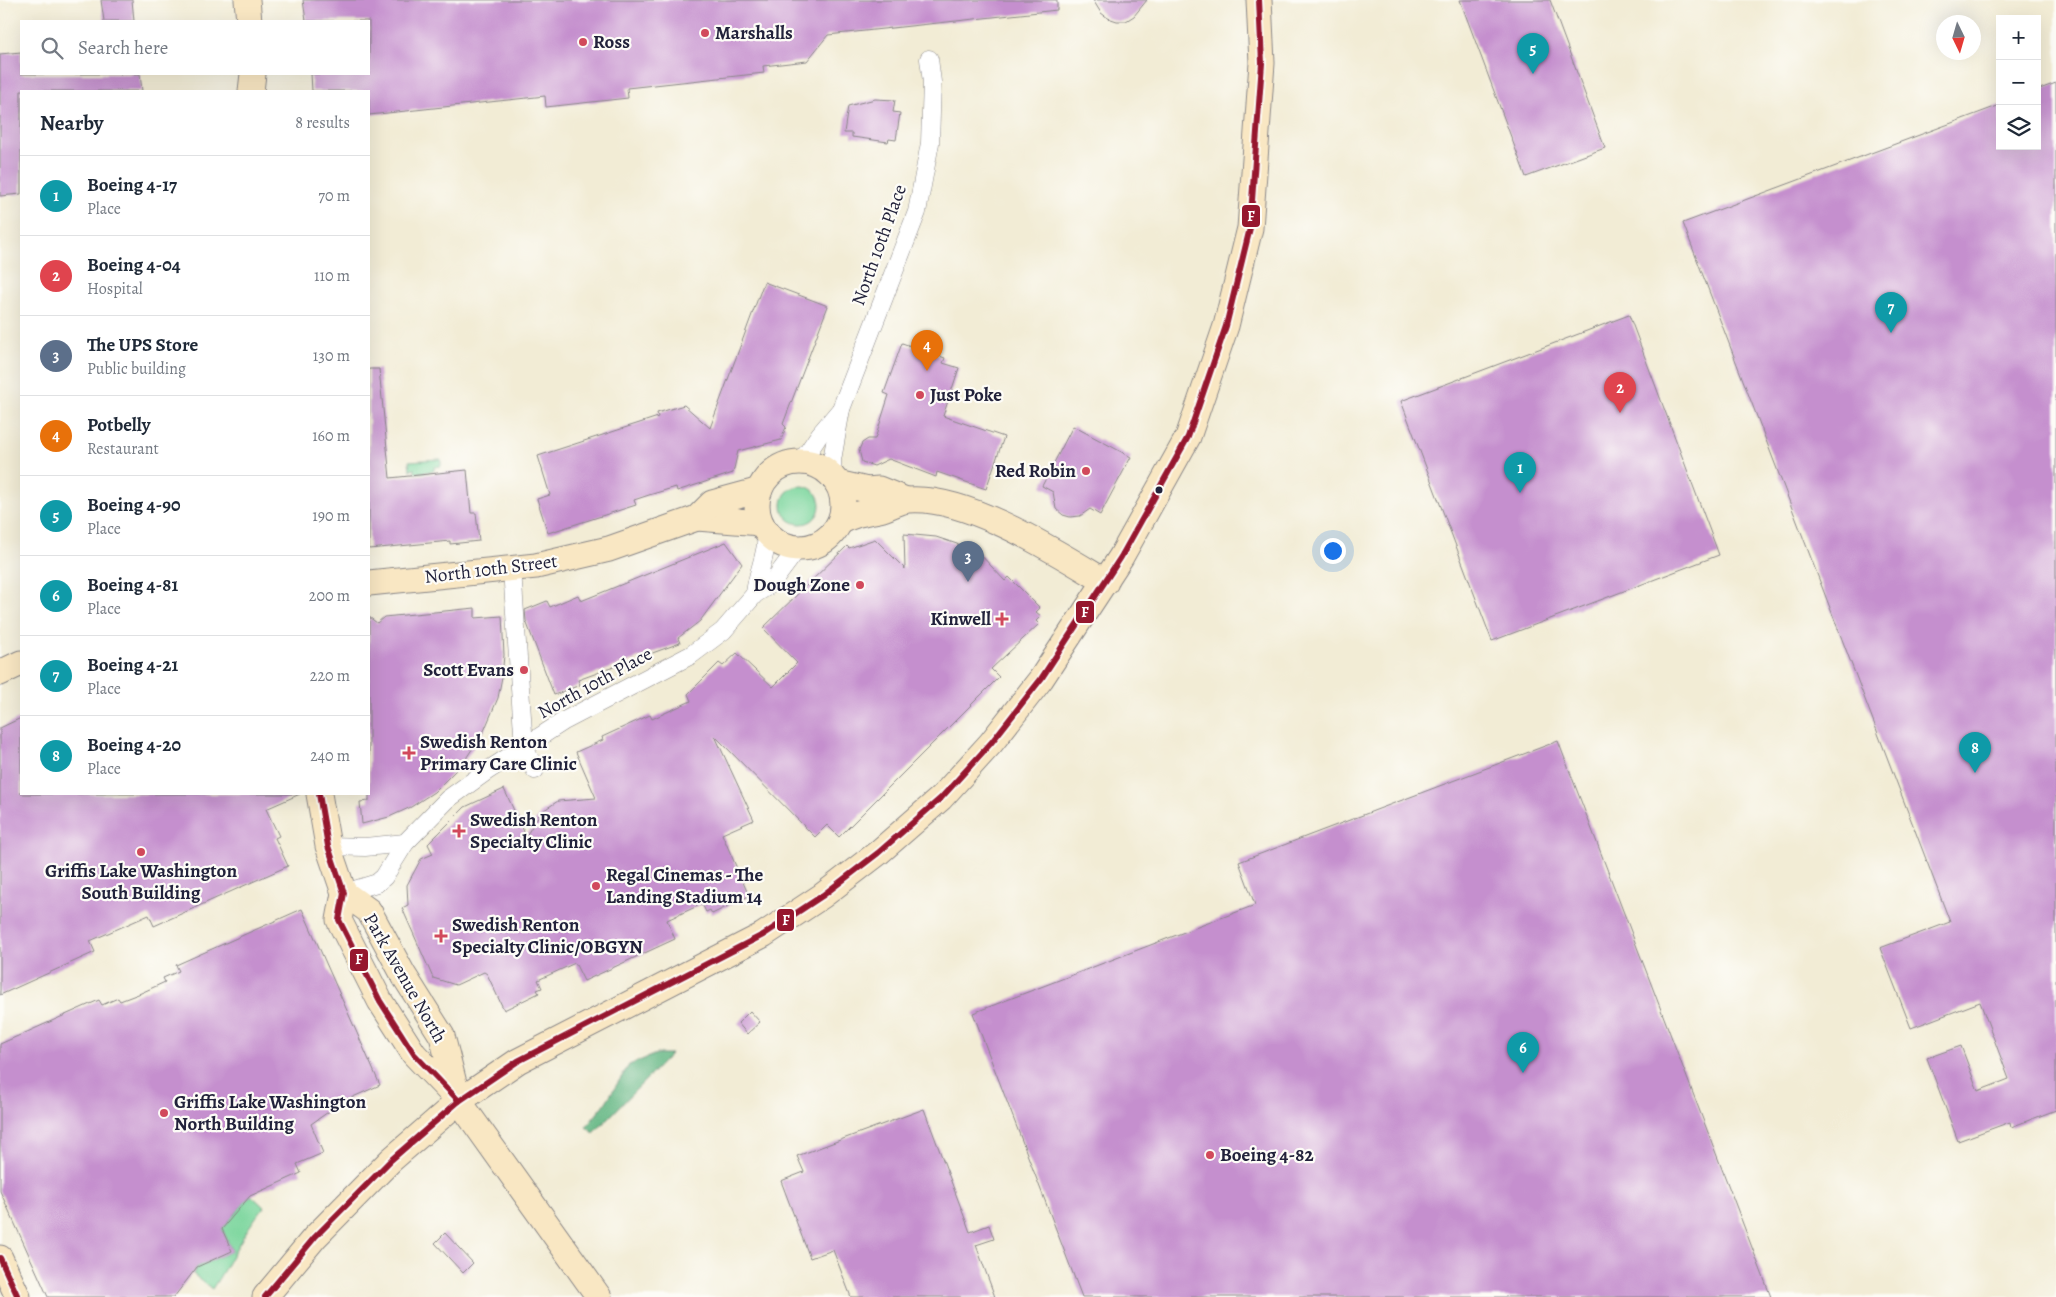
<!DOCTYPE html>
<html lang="en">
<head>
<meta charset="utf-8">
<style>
	body { margin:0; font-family:Alegreya,serif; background:#f2f2f3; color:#1f2937 }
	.controls { position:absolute; right:15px; top:15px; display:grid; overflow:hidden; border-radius:0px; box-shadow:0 5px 20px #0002 }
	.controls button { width:45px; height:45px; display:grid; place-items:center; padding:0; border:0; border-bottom:1px solid #e0e1e3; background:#fff; color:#1f2937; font:25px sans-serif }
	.compass { position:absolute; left:1936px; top:15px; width:45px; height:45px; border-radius:50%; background:#fff; box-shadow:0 5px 20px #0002; rotate:175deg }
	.you { position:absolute; left:1332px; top:550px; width:18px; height:18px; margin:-12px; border:4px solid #fff; border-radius:50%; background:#1a73e8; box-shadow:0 0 0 8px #1a73e833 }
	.badge { display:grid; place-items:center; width:32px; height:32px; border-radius:50%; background:#d1495b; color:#fff; font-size:16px; font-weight:700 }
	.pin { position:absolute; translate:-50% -41px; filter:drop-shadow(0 1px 2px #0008) }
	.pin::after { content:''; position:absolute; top:26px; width:18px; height:15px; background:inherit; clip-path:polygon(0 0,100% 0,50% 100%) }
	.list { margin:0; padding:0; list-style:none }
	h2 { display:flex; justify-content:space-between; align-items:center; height:65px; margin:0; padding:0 20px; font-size:21px }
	h2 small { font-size:16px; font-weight:400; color:#747a83 }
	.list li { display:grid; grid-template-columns:32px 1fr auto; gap:15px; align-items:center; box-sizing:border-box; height:80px; padding:0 20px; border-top:1px solid #e0e1e3 }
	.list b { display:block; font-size:19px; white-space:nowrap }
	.list p { margin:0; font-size:16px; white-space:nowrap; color:#747a83 }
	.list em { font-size:16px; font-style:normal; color:#747a83 }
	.icon { flex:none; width:28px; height:28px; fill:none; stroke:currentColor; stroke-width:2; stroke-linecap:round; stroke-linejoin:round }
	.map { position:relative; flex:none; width:2056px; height:1297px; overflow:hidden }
	.search { position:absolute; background:#fff; box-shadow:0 5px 20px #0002; left:20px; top:20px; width:350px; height:55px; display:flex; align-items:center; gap:12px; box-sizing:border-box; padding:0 18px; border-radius:0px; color:#747a83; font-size:19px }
	.panel { position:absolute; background:#fff; box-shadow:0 5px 20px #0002; left:20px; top:90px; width:350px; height:705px; border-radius:0px }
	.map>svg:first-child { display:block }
</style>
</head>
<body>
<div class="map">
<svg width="2056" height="1297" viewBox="0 0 2056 1297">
	<rect width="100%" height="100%" fill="#fdfcf7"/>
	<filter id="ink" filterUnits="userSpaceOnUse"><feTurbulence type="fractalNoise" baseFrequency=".02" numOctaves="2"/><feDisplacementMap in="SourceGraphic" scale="10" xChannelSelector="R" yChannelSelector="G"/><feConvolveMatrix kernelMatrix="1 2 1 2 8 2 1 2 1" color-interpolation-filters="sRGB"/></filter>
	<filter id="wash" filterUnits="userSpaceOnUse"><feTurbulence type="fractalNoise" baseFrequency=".0096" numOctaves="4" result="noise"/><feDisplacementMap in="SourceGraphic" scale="20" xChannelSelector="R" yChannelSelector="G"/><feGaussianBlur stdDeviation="1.12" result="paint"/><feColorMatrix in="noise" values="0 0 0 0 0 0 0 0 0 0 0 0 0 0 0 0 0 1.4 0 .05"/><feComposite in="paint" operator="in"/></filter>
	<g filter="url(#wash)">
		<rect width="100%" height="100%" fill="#f2ecd5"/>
		<g fill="#7cd69d" stroke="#4f7c6c">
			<path d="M441 459V466L434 467V471L415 473V469L410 470 409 461Z"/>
			<circle cx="801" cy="505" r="19"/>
			<path d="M251 1195 264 1207C243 1232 230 1262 212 1289L193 1274 197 1267 232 1251 222 1229Z"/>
		</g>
		<path fill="#65b784" stroke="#446c60" d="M656 1054H671L594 1133 586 1127 604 1105 629 1065Z"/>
		<g id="blocks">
			<g fill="#c58fce">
				<path d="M101 0H132L134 21H104Z"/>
				<path d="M303 0H1057V10L828 35 807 61 763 66 764 73 627 88 628 98 546 107 545 96 369 115V91H312L311 74H369V21H306Z"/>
				<path d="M1093 0H1147L1134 16 1126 21H1117L1108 18 1101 13Z"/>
				<path d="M1460 0H1550L1605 148 1526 177Z"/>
				<path d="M21 52V74H140L142 91H21V194L0 196V54Z"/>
				<path d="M2056 83V1110L2011 1127 2010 1122 1958 1141 1927 1058 1961 1046 1978 1091 2009 1079 1980 1002 1911 1028 1880 948 1950 922 1683 223 2000 105V146H2037V90Z"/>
				<path d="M875 99 895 100 893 112 900 113 896 140 889 139 888 142 852 137V133H844L848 106Z"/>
				<path d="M764 282 828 306 783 424 786 427 781 440 738 451 733 473 677 491 676 487 649 495 634 500 636 505 548 533 537 499 550 495 538 456 658 417 657 413 684 405 710 428Z"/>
				<path d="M1629 315 1719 555 1492 641 1401 401Z"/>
				<path d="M902 343 945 358 943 363 959 368 943 416 1004 437 986 489 937 472 936 477 889 459 874 466 862 462 859 450 862 443 868 439H875L889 395 884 393Z"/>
				<path d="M369 369H379L390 478 467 470 471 513H476L479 541 450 544V541L369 549Z"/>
				<path d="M1073 426 1131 457 1100 515 1090 509 1080 516 1070 517 1063 515 1056 509 1053 492 1042 486Z"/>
				<path d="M904 534 936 537 957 544 976 556 979 553 1005 581 1009 577 1040 608 1036 612 1041 616 1036 621 1039 624 991 669 999 677 839 837 827 825 815 837 715 736 754 820 722 834 749 896 712 914 710 910 706 912 702 904 667 920 675 939 584 981 575 963 538 980 542 988 537 990 539 993 504 1010 487 974 484 972 456 985 433 978 402 908 408 905 407 885 421 859 433 854 428 844 465 807 504 789 526 836 541 812 558 801 596 798 576 752 603 740 602 737 650 715 652 719 691 701 688 694 719 663 723 666 737 653 773 687 797 663 763 628 847 546 849 548 875 539 905 569Z"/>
				<path d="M726 542 742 564 700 621 678 638 680 643 578 680 580 685 554 695 526 621 525 610 547 601 550 607 578 595 581 601Z"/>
				<path d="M475 608V618L502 616 504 655 502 677 498 698 484 731 463 763 434 792 411 807 389 817 362 824 360 802 369 801V617L377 623 384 617Z"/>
				<path d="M21 718V794H300L266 809 279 836 275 838 288 866 154 926 149 915 90 941 95 952 0 995V728Z"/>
				<path d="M1558 741 1771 1297H1082L973 1013 1255 905 1239 862Z"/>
				<path d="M302 909 380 1085 344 1101 311 1124 323 1153 297 1164 301 1173 250 1196 222 1229 232 1251 197 1267 174 1297H48L0 1191V1044L99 1000 102 1005 118 998 120 1001 141 993 165 982 163 978 179 971 176 965Z"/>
				<path d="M750 1011 760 1022 747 1034 738 1023Z"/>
				<path d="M924 1109 970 1232 989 1225 994 1239 976 1245 995 1297H851L833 1250 810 1258 781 1181 804 1172 797 1156Z"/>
				<path d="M445 1233 473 1263 463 1273 435 1243Z"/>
			</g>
		</g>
	</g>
	<g filter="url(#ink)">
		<use href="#blocks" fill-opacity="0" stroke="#8a8788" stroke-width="1"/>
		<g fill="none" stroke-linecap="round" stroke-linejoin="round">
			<defs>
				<g id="street">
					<path d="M793 463 806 455 820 434 841 409"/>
					<path d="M833 477 832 460 841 409 917 212 930 143 932 82 929 59"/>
					<path d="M512 569 524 747 535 770"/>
					<path d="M755 594C757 571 767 558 767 532"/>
					<path d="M328 846 365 847 405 843"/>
					<path d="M344 893 377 883 384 877 405 843 448 799 487 771 564 721 691 655 723 631 755 594 771 584 798 548"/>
				</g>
				<g id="secondary">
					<path d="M247 0 249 21"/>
					<path d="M251 91 253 74"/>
					<circle cx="800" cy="505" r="43"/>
					<path d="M837 483 867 490 879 489 906 500"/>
					<path d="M697 518 761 523"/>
					<path d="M840 522C855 514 862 513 879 510 889 508 898 501 908 500 967 495 1056 552 1106 582"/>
					<path d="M369 583 536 566 609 549 697 518 712 503 760 490"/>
					<path d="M0 673 21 663"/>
					<path d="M319 794 328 846 344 893 339 920 380 1001 414 1054 459 1101 599 1297"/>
					<path d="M344 893 369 911 403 974 442 1036 458 1099"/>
					<path d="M0 1258 18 1297"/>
					<path d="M265 1297 315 1237 391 1160 459 1101 518 1061 763 935 822 896 878 853 941 798 991 743 1041 679 1121 557 1188 437 1226 326 1250 228 1262 63 1259 0"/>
				</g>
			</defs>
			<use href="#street" stroke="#8a8788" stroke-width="19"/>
			<use href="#secondary" stroke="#8a8788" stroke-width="27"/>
			<use href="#street" stroke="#fff" stroke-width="18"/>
			<use href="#secondary" stroke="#f9e7c3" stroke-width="25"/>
			<defs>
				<g id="bus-1">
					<path d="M319 794 328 846 344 893 339 920 380 1001 414 1054 459 1101"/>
					<path d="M0 1258 18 1297"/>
					<path d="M265 1297 315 1237 391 1160 459 1101 518 1061 763 935 822 896 878 853 941 798 991 743 1041 679 1121 557 1188 437 1226 326 1250 228 1262 63 1259 0"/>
				</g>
			</defs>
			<use href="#bus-1" stroke="#fdfcf7" stroke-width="10"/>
			<use href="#bus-1" stroke="#96172e" stroke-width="6"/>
		</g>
	</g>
	<g fill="#d1495b" stroke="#fdfcf7" stroke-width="2">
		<circle cx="705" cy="33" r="5"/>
		<circle cx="583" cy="42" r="5"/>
		<circle cx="920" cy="395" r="5"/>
		<circle cx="1086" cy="471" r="5"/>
		<circle cx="860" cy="585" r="5"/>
		<path d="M999.5 611.5h5v5h5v5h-5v5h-5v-5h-5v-5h5z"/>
		<circle cx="524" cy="670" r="5"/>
		<path d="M406.5 745.5h5v5h5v5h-5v5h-5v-5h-5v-5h5z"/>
		<path d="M456.5 823.5h5v5h5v5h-5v5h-5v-5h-5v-5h5z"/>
		<circle cx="141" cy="852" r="5"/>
		<circle cx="596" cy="886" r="5"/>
		<path d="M438.5 928.5h5v5h5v5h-5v5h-5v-5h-5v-5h5z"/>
		<circle cx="164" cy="1113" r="5"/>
		<circle cx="1210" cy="1155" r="5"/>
	</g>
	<circle fill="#22223b" stroke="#fdfcf7" stroke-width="2" cx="1159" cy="490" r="4.5"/>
	<g text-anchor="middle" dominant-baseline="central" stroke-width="4.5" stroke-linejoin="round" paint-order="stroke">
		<g font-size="19" font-weight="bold" fill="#22223b" stroke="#fdfcf7" text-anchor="start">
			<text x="715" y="33">Marshalls</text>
			<text x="593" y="42">Ross</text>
			<text x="930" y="395">Just Poke</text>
			<text x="1076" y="471" text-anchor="end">Red Robin</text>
			<text x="850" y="585" text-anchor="end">Dough Zone</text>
			<text x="991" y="619" text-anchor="end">Kinwell</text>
			<text x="514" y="670" text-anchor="end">Scott Evans</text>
			<text x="420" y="742">Swedish Renton<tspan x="420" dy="22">Primary Care Clinic</tspan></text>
			<text x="470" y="820">Swedish Renton<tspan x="470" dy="22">Specialty Clinic</tspan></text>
			<text x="141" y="871" text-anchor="middle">Griffis Lake Washington<tspan x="141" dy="22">South Building</tspan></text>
			<text x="606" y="875">Regal Cinemas - The<tspan x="606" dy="22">Landing Stadium 14</tspan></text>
			<text x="452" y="925">Swedish Renton<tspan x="452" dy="22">Specialty Clinic/OBGYN</tspan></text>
			<text x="174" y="1102">Griffis Lake Washington<tspan x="174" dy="22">North Building</tspan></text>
			<text x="1220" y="1155">Boeing 4-82</text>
		</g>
		<g font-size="19" fill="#22223b" stroke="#fdfcf7">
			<text transform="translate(879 245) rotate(-70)">North 10th Place</text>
			<text transform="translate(491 569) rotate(-7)">North 10th Street</text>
			<text transform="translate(595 683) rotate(-29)">North 10th Place</text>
			<text transform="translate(405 978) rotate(60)">Park Avenue North</text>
		</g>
	</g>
	<g stroke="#fdfcf7" stroke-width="2">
		<rect x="1241" y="204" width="20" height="24" rx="5" fill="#96172e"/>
		<rect x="1075" y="600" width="20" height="24" rx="5" fill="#96172e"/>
		<rect x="776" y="908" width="19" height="24" rx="5" fill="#96172e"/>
		<rect x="349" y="948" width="20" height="24" rx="5" fill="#96172e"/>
	</g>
	<g font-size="14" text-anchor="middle" font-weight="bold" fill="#fff">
		<text x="1251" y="221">F</text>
		<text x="1085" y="617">F</text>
		<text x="786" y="925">F</text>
		<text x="359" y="964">F</text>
	</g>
</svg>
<div class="controls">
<button>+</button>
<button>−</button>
<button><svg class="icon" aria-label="layers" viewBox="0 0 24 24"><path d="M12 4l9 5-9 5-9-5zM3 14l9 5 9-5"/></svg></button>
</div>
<svg class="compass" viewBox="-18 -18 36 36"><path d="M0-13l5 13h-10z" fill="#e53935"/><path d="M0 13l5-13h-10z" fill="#747a83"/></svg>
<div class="you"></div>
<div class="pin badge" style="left:1520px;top:493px;background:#0f9aa8">1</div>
<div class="pin badge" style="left:1620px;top:413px;background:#e0444e">2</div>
<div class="pin badge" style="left:968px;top:582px;background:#5c6f8a">3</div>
<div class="pin badge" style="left:927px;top:371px;background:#e8710a">4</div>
<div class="pin badge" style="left:1533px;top:74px;background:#0f9aa8">5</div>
<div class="pin badge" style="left:1523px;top:1073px;background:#0f9aa8">6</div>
<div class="pin badge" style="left:1891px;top:333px;background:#0f9aa8">7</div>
<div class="pin badge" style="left:1975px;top:773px;background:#0f9aa8">8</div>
<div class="search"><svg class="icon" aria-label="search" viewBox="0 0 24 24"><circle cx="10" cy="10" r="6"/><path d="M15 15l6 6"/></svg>Search here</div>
<section class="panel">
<h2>Nearby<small>8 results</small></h2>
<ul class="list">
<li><span class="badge" style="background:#0f9aa8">1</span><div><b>Boeing 4-17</b><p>Place</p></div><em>70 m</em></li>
<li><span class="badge" style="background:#e0444e">2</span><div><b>Boeing 4-04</b><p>Hospital</p></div><em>110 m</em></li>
<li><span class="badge" style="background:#5c6f8a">3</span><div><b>The UPS Store</b><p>Public building</p></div><em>130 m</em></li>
<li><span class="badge" style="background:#e8710a">4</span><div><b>Potbelly</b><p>Restaurant</p></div><em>160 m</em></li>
<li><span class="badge" style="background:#0f9aa8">5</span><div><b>Boeing 4-90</b><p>Place</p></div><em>190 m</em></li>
<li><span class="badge" style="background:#0f9aa8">6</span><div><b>Boeing 4-81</b><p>Place</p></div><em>200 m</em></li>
<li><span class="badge" style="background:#0f9aa8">7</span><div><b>Boeing 4-21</b><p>Place</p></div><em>220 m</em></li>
<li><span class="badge" style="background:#0f9aa8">8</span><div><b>Boeing 4-20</b><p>Place</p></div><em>240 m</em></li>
</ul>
</section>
</div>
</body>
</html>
